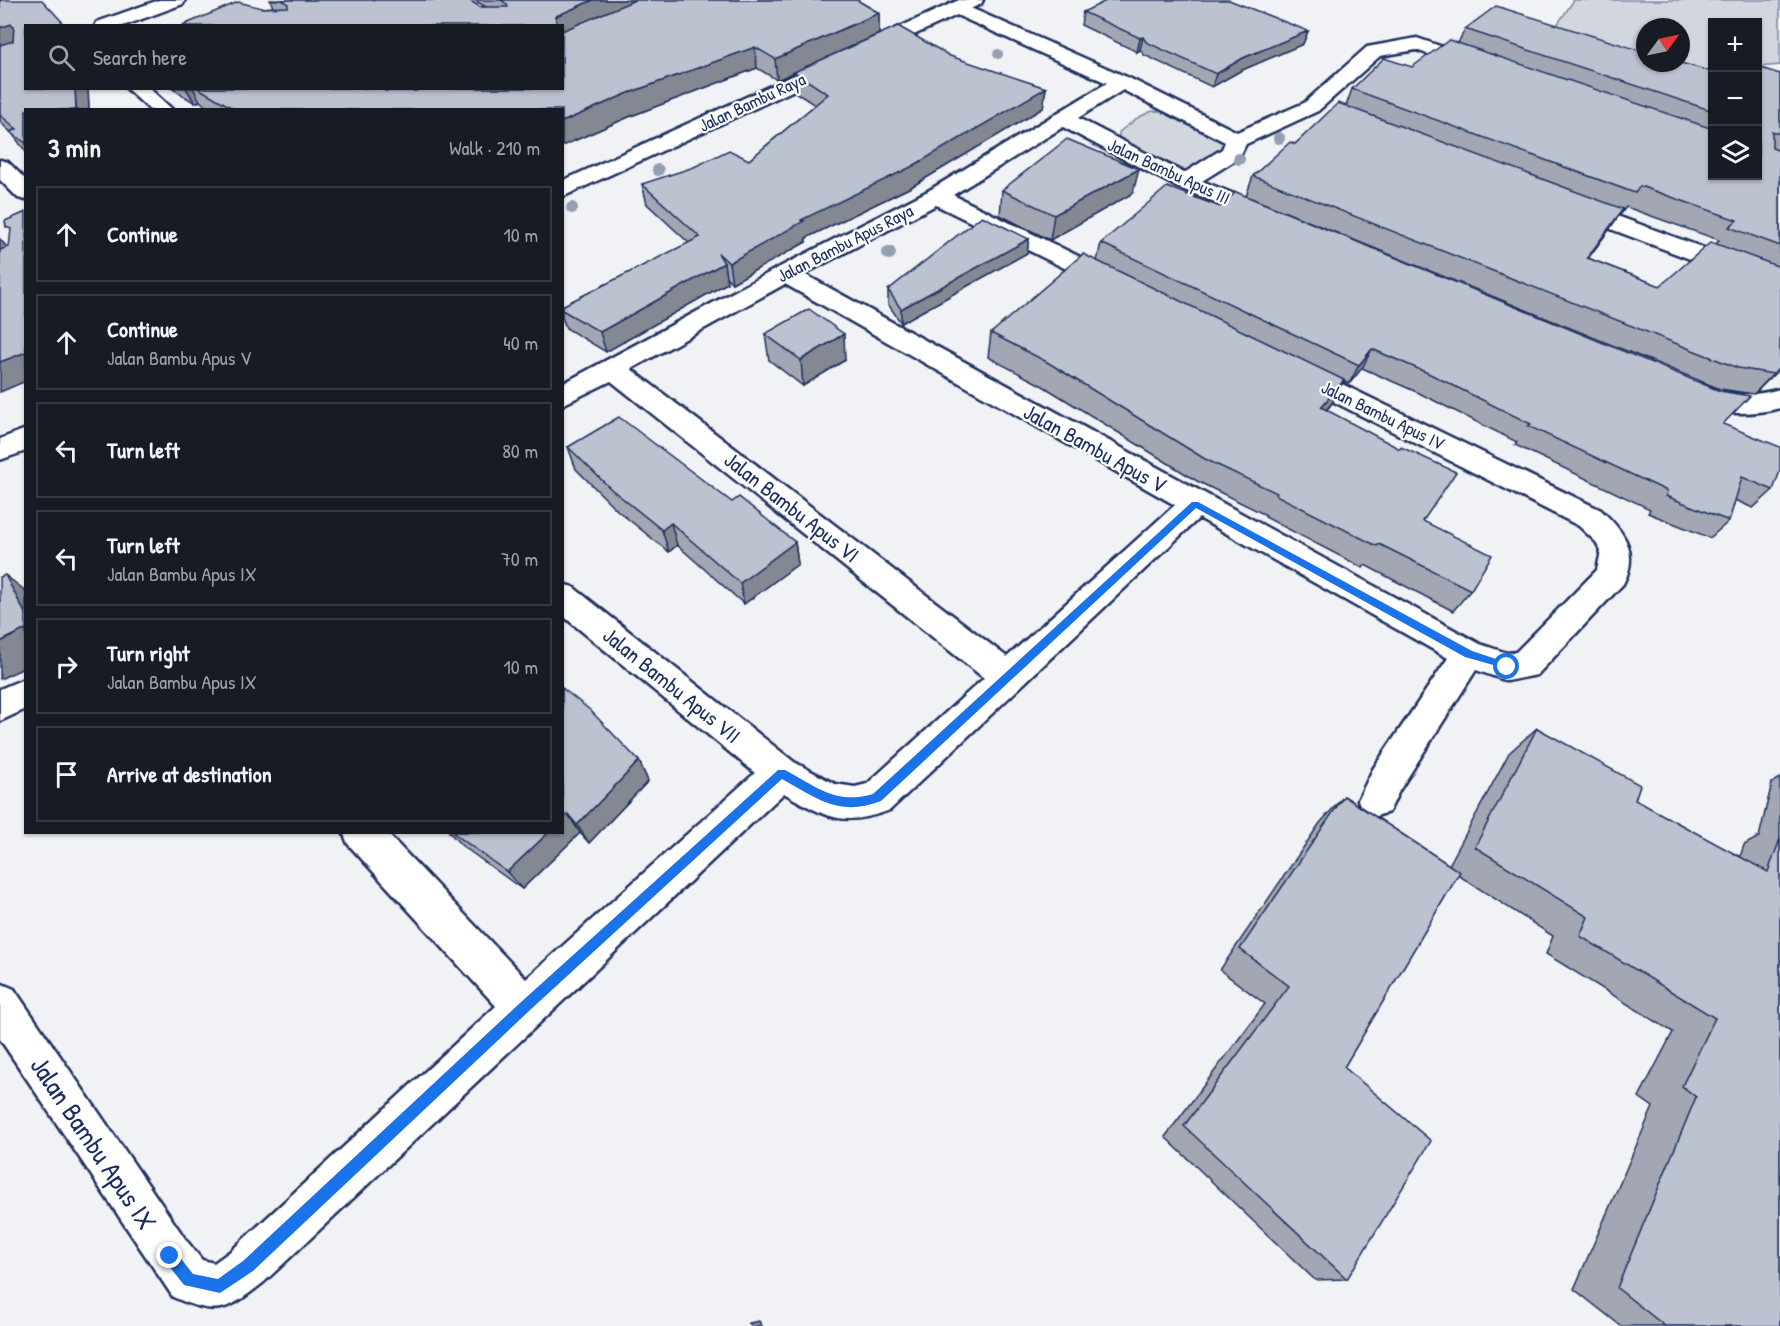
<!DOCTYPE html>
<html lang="en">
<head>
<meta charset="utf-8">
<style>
	body { margin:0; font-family:"Patrick Hand",sans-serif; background:#242831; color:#f1f3f6 }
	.controls { position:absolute; right:18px; top:18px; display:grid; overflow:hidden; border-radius:0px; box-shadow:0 2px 4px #0004 }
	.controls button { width:54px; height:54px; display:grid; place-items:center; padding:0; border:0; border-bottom:2px solid #363941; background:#171b24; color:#f1f3f6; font:30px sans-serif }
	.compass { position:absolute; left:1636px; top:18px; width:54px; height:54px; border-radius:50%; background:#171b24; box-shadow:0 2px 4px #0004; rotate:57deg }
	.stop { position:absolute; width:18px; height:18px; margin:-14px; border:4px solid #1a73e8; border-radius:50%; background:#fff }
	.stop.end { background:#1a73e8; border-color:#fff; box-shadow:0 2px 6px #0008 }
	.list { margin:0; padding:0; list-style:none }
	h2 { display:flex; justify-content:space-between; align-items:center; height:78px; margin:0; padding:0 24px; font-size:26px }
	h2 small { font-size:20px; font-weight:400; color:#9ea1a6 }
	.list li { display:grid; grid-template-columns:39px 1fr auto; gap:18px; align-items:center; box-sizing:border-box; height:96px; margin:0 12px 12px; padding:0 12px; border:2px solid #363941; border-radius:0px }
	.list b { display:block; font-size:22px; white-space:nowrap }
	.list p { margin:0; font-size:20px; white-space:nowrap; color:#9ea1a6 }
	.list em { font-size:20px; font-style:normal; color:#9ea1a6 }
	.icon { flex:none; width:33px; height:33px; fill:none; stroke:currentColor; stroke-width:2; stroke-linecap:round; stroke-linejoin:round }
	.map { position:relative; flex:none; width:1780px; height:1326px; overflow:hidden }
	.search { position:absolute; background:#171b24; box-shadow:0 2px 4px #0004; left:24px; top:24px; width:540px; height:66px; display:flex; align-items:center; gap:15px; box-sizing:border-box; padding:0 21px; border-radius:0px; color:#9ea1a6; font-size:22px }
	.panel { position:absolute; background:#171b24; box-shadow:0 2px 4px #0004; left:24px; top:108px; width:540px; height:726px; border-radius:0px }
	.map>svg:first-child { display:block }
</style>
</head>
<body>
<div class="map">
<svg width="1780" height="1326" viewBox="0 0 1780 1326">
	<rect width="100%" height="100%" fill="#f1f2f5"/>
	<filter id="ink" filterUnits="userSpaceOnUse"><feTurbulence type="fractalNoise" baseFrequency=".0167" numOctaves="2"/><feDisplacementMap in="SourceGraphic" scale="12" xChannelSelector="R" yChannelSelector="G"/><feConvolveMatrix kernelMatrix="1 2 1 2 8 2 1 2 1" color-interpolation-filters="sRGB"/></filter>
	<g filter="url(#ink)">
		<g fill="#d2d6df" stroke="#76829e" stroke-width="1.5" fill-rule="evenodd">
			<path d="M1574 0H1780V65L1758 67V22H1712V90L1548 38ZM1645 27H1681V63H1645Z"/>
			<path d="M1152 111H1164L1226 139 1222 152 1187 171 1119 140V132L1139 117Z"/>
		</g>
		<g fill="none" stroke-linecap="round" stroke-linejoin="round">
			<defs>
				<g id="street">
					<path d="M159 0H185L183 4 123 26H95L97 22Z"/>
					<path d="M957 2 1129 78 1237 132 1304 103 1367 47 1417 38 1483 61 1486 65 1483 69 1476 71 1416 50 1380 56 1318 111 1246 144 1239 158 1202 181 1276 211 1280 216 1276 221 1268 223 1177 187 1063 127 953 195 1121 277 1124 282 1121 287 1112 290 1103 287 936 205 804 274 1480 644 1507 653 1516 652 1597 570 1601 551 1596 542 1579 526 1289 379 1285 373 1289 367 1298 364 1307 367 1601 510C1624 532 1640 552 1623 584L1537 675 1507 681 1476 670 1399 791 1389 812 1376 816 1363 812 1358 800 1373 769 1448 658 1199 518 890 810C842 828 826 817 784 793L264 1282C227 1311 219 1317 173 1297L0 1039V983L14 989 186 1240 202 1260 214 1263 232 1250 496 1006 348 844 343 832H386L526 979 755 773 562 615V584L573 587 794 762 835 784 855 787 867 784 984 678 611 381 562 405V384L776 269 928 191 1107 83 950 12 948 8 950 4ZM1123 90 1225 142 1222 149 1184 173 1078 118ZM785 284 1175 505 1007 657 631 369Z"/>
					<path d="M126 88H149L173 110H150Z"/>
					<path d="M0 160 8 162 26 180V200L18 198 0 180Z"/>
					<path d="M1571 199 1780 276V293L1563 211 1560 206 1563 201Z"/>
					<path d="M1698 384C1732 393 1744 399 1780 389V408C1755 415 1700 418 1684 393L1688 386Z"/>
					<path d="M26 678V709L0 721V689Z"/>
				</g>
				<g id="secondary">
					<path d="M959 0H983L981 4 562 197V181Z"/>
					<path d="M26 429V451L0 460V439Z"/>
				</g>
			</defs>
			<use href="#street" stroke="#1b2f5e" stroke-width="5"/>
			<use href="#secondary" stroke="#1b2f5e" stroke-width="5"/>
			<use href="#street" fill="#fff" fill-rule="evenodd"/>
			<use href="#secondary" fill="#fff" fill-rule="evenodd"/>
		</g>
		<g fill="#959eb4">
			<circle cx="998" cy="54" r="5"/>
			<circle cx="1279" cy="138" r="6"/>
			<circle cx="1239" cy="159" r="6"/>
			<circle cx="658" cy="170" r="6"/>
			<circle cx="572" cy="208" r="6"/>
			<circle cx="889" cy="253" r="7"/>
		</g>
		<g fill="#a2a7b3" stroke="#1b2f5e" stroke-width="1.5" fill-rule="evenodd">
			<path d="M0 0 88 88 89 110H26V152L11 132 5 127 0 121Z"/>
			<path d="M270 0H469L480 7H486L474 0H857L879 13V34L1046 88 1043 108 911 187 806 238V242L732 283 726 277 727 283 606 352 566 328 562 317V306L689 243 647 204 642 184 749 160 815 105 795 92 794 73 777 80 757 68 631 116 562 146V110H210L200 101 195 103 171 88H562L262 8 273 7Z"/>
			<path d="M1083 12 1308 31 1303 44 1240 71 1212 87 1144 55 1140 50 1137 52 1081 25Z"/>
			<path d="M1465 29 1713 72V176L1780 74V368L1754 394 1720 389 1246 196 1253 176 1295 144 1346 106 1352 89 1412 67 1458 43ZM1626 207 1719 240 1716 244 1660 286 1588 258 1620 214H1621Z"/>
			<path d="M1002 190 1133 193 1050 240 1000 215Z"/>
			<path d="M1029 239 1027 253 901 323 888 304V290Z"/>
			<path d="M1101 243 1723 424 1773 490 1753 508 1735 500 1729 521 1710 538 1648 513 1650 509 1515 445 1517 442 1419 393 1362 368 1349 384 1343 381 1332 403 1327 410 1423 521 1471 590 1453 611 1365 565 1363 568 1265 517 1266 515 1197 481 1043 386 988 357 991 333 1097 261Z"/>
			<path d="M765 334 845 360 803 386 769 360Z"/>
			<path d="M568 447 732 502 795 542 798 564 744 604 677 545 669 552 618 511 576 469Z"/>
			<path d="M562 688 639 761 648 781 589 843 580 833 522 889 461 845 449 832H562Z"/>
			<path d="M1537 728 1635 800 1740 857 1744 845 1759 837 1772 783 1780 778V1326H1621L1574 1289 1653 1107 1639 1097 1673 1032 1546 954 1553 936 1458 875 1344 1067 1347 1279 1315 1280 1165 1137 1265 1004 1220 970 1320 823 1344 796 1449 865 1509 753Z"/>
		</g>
		<g fill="#848892" stroke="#1b2f5e" stroke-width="1.5">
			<path d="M593 0H643L562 36V26H556V16Z"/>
			<path d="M879 13V34L777 80 775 59Z"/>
			<path d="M11 24 25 45 0 53V28Z"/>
			<path d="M1308 31 1303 44 1240 71 1212 87 1216 74 1243 58Z"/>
			<path d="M1143 37 1140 50 1137 52 1140 38Z"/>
			<path d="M755 47 757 68 631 116 562 146V122L626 94Z"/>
			<path d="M75 88H88L89 110H76Z"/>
			<path d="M186 88H193L200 101 195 103Z"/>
			<path d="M383 88H430L392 110Z"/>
			<path d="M1046 88 1043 108 911 187 806 238V242L732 283 729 263 801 220Z"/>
			<path d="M1139 169 1133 193 1050 240 1054 215Z"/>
			<path d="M1623 209 1609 230 1573 279 1587 258Z"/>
			<path d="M0 239 12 253 0 258Z"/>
			<path d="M1029 239 1027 253 901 323V309Z"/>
			<path d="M724 263 727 283 606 352 600 332Z"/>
			<path d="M844 334 845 360 803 386 801 360Z"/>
			<path d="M1372 349 1362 368 1349 384 1359 365Z"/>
			<path d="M26 352V381L0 392V362Z"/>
			<path d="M1780 367V368L1754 394 1773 374Z"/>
			<path d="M1344 380 1332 403 1309 430 1321 407Z"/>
			<path d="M671 523 677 545 669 552 662 530Z"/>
			<path d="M795 542 798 564 744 604 740 583Z"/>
			<path d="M5 575 26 591V615Z"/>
			<path d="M26 629V667L0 679V642Z"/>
			<path d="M639 761 648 781 589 843 577 825Z"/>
			<path d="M568 814 580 833 522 889 507 872 549 832H562V820Z"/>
			<path d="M759 1321 762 1326H751L749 1323Z"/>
		</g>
		<g fill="#bcc2d0" stroke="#1b2f5e" stroke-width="1.5">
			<path d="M0 0H42L66 26H26V88H75L76 110H26V143L10 132 17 129 0 115V45L13 41 14 26 11 24 0 28Z"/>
			<path d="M282 0H469L480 7H508L507 4 501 0H593L556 16V26H181L238 2 262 8 288 7V4Z"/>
			<path d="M635 0H857L879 13 775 59 755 47 626 94 562 122V110H236L198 88H383L385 91H416L421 88H562V31Z"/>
			<path d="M1108 0H1229L1308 31 1243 58 1216 74 1146 42 1143 37 1140 38 1083 12Z"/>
			<path d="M1496 6 1645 52V63H1681L1713 72V111L1465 29Z"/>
			<path d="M898 26 950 56 1046 88 911 167 801 220 804 221 729 263 718 253 724 263 600 332 562 310V306L700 237 642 184 694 167 729 150 749 160 828 94 794 72Z"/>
			<path d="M1449 40 1713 129V176H1758V67L1780 74V134L1772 131V148L1780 151V246L1729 227 1737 220 1640 186 1635 193 1352 89 1384 58 1412 67Z"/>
			<path d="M1338 103 1623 209 1587 258 1660 286 1711 242 1780 267V367L1773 374 1738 368 1253 176 1290 142 1295 144Z"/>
			<path d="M1067 139 1139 169 1054 215 1002 190Z"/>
			<path d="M1167 187 1220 207 1236 192 1720 391 1750 396 1723 424 1780 447V471L1773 490 1742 477 1729 521 1666 496 1667 491 1528 426 1531 424 1430 374 1372 349 1359 365 1101 243Z"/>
			<path d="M26 212V352L0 362V250L9 247 11 229 6 227 5 221Z"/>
			<path d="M982 216 1029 239 901 309 888 290Z"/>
			<path d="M1083 254 1344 380 1321 407 1400 449 1401 447 1456 472 1423 521 1492 555 1471 590 1379 544 1377 546 1276 495 1277 493 1205 459 1047 362 991 333Z"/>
			<path d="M809 309 844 334 801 360 765 334Z"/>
			<path d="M619 417 732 502 739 497 795 542 740 583 671 523 662 530 611 489 568 447Z"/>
			<path d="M5 575 26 615V629L0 642V577Z"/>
			<path d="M562 688 590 710 639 761 577 825 568 814 562 820Z"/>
			<path d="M1537 728 1640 785 1635 800 1768 872 1780 839V1326H1665L1617 1288 1696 1097 1682 1086 1715 1018 1580 936 1588 917 1475 847Z"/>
			<path d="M1344 796 1460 872 1344 1067 1431 1141 1347 1279 1184 1126 1289 986 1240 949Z"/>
			<path d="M452 832H549L507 872Z"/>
		</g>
	</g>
	<path fill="#1a73e8" d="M1192 502H1198L1472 651 1511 664V670L1465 657 1196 508 881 801C839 817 818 799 782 779L529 1011 253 1271 220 1293 184 1285 165 1261V1251L170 1249 175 1251 193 1274 218 1279 243 1261 520 1003 778 770H785C817 787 836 805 873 794Z"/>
	<g text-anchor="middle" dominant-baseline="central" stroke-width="4.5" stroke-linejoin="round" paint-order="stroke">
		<g font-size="18" fill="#1b2f5e" stroke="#fff">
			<text transform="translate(752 102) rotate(-25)">Jalan Bambu Raya</text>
			<text transform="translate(1169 171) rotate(25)">Jalan Bambu Apus III</text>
			<text transform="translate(845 243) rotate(-27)">Jalan Bambu Apus Raya</text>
			<text transform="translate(1383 415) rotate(26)">Jalan Bambu Apus IV</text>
		</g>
		<g font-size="22" fill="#1b2f5e" stroke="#fff">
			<text transform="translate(1095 448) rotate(29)">Jalan Bambu Apus V</text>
			<text transform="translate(792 507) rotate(38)">Jalan Bambu Apus VI</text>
			<text transform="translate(672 685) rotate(39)">Jalan Bambu Apus VII</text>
		</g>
		<g font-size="27" fill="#1b2f5e" stroke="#fff">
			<text transform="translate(94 1143) rotate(56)">Jalan Bambu Apus IX</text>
		</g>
	</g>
</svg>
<div class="controls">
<button>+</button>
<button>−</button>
<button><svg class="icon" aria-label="layers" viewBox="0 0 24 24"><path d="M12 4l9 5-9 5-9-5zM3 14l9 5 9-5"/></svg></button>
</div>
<svg class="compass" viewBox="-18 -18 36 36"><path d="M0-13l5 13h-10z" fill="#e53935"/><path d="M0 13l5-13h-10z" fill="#9ea1a6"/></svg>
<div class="stop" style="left:1507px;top:667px"></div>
<div class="stop end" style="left:170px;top:1256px"></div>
<div class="search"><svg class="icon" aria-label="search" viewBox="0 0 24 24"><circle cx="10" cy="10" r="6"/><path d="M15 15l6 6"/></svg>Search here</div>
<section class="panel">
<h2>3 min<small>Walk · 210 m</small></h2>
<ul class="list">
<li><svg class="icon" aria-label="ahead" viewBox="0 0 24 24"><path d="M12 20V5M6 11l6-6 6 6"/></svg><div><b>Continue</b></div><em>10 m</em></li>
<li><svg class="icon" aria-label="ahead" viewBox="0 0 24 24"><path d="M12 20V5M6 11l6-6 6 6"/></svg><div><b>Continue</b><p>Jalan Bambu Apus V</p></div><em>40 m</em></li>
<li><svg class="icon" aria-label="left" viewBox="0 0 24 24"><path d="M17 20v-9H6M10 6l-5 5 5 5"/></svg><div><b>Turn left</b></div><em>80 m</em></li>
<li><svg class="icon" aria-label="left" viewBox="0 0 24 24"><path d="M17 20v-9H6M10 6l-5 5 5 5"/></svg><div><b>Turn left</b><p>Jalan Bambu Apus IX</p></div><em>70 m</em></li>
<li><svg class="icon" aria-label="right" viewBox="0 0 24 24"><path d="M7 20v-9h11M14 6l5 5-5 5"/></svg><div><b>Turn right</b><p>Jalan Bambu Apus IX</p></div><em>10 m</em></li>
<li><svg class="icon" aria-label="arrive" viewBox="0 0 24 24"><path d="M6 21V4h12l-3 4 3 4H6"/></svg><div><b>Arrive at destination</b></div></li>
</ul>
</section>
</div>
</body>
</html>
